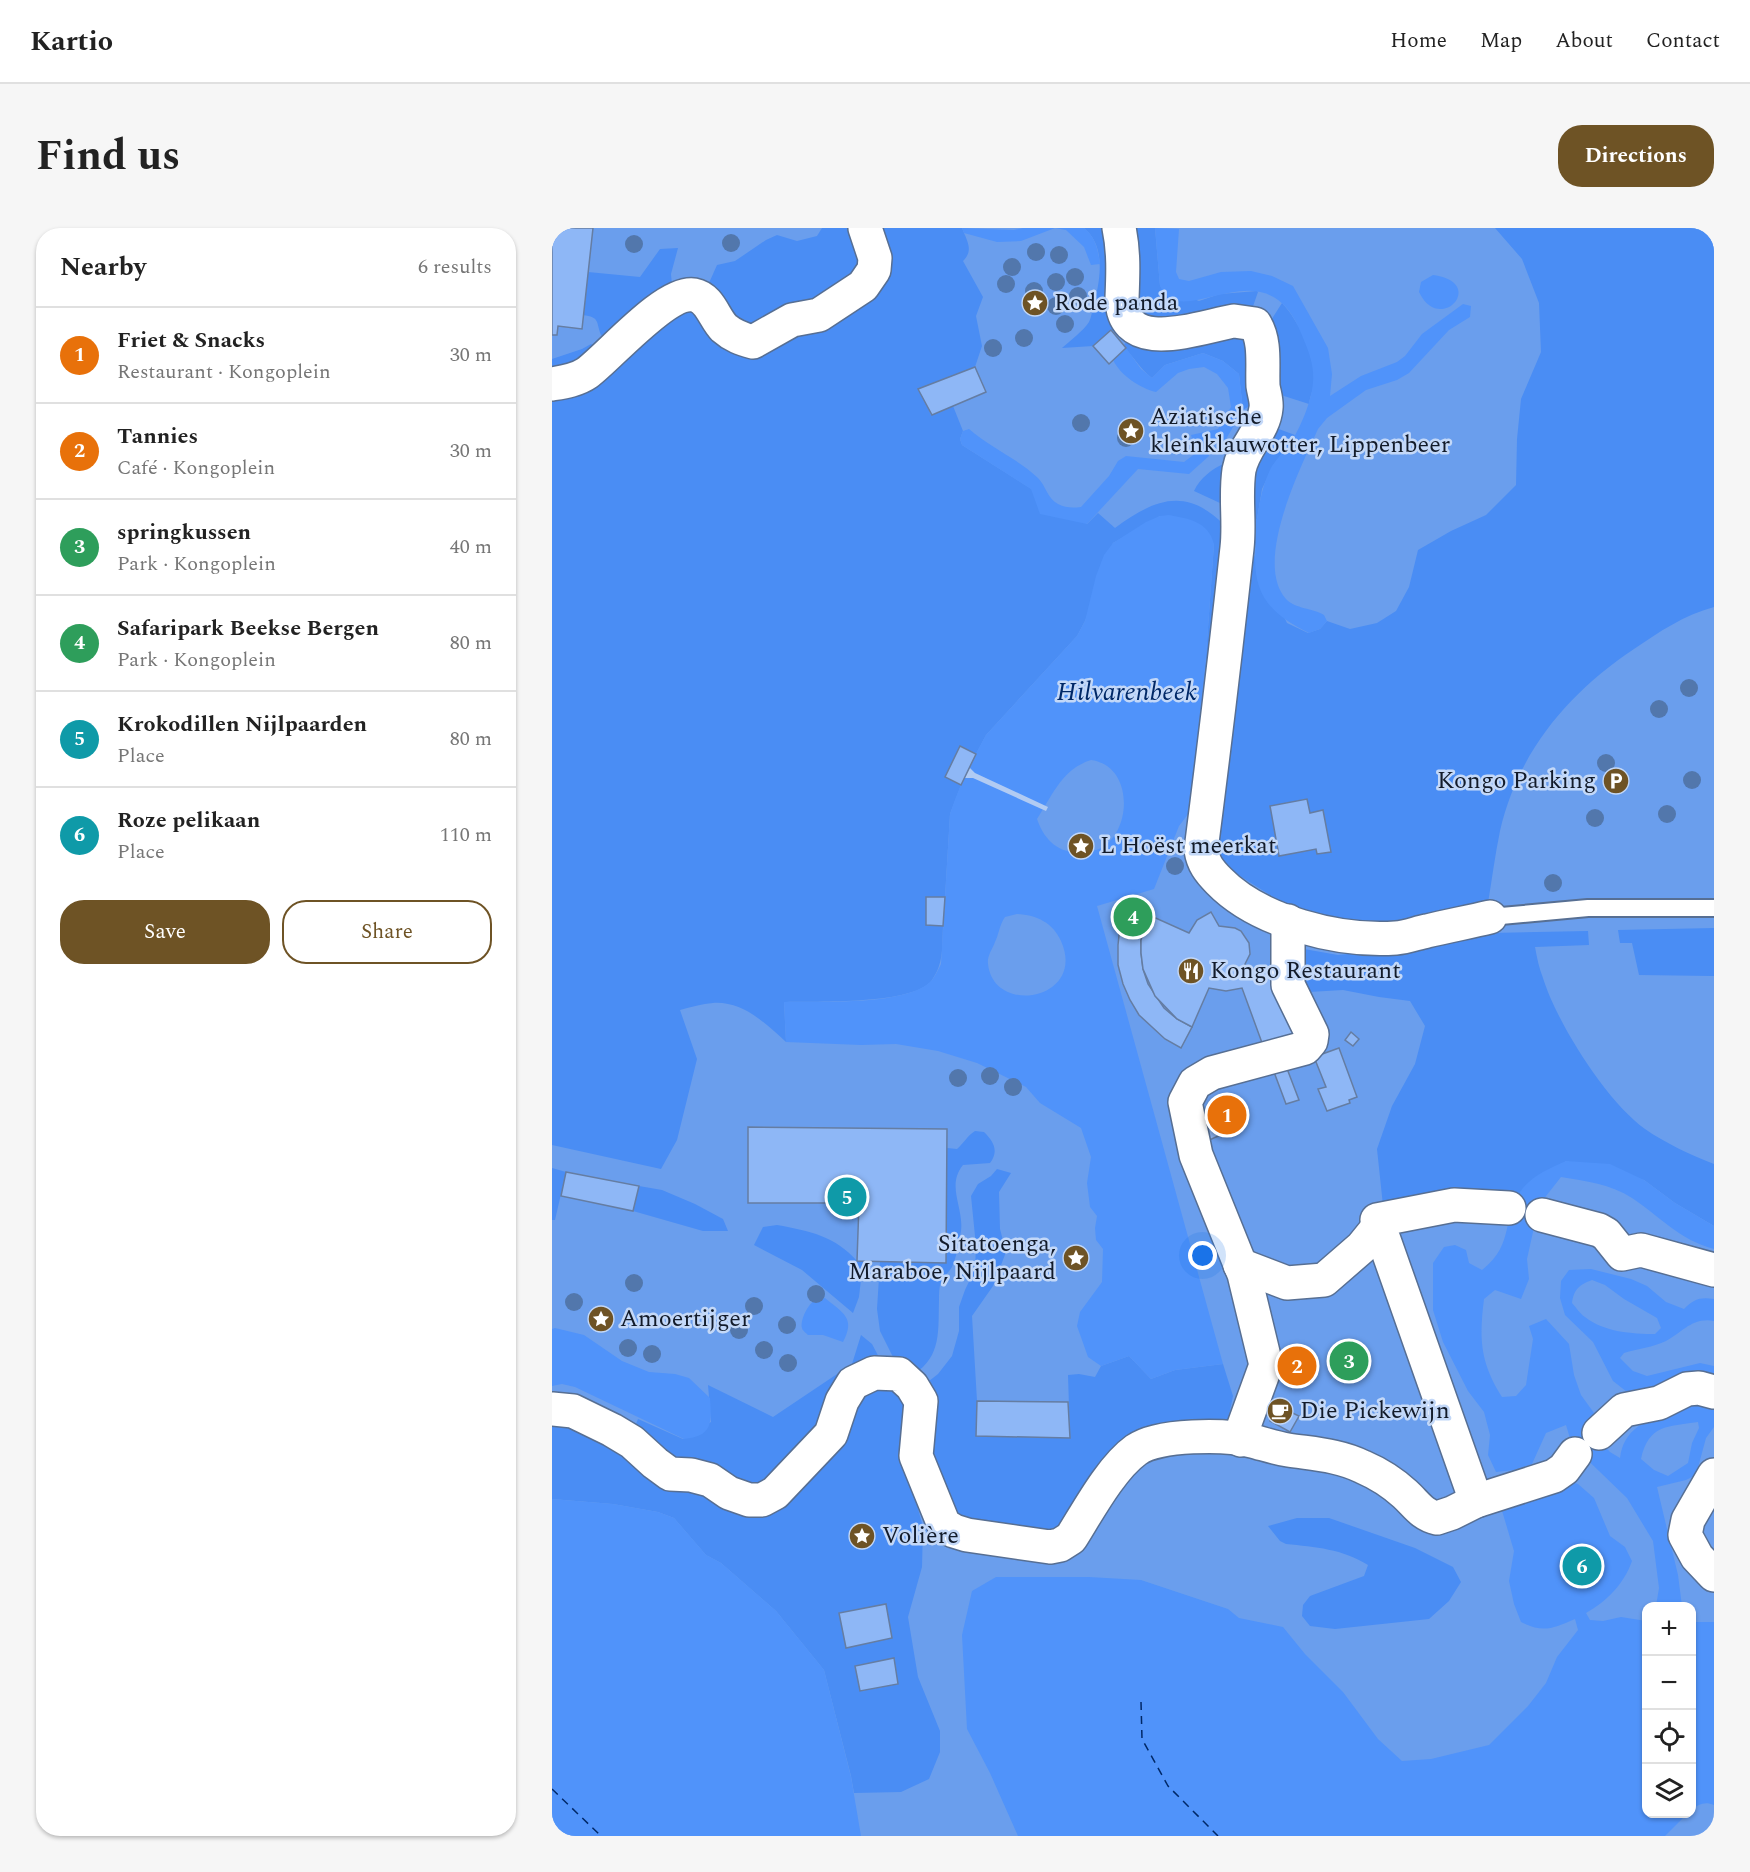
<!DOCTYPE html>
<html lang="en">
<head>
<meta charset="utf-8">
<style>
	body { margin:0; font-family:Spectral,serif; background:#f6f6f6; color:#222 }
	.controls { position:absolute; right:18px; bottom:18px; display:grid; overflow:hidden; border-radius:12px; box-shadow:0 2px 4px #0004 }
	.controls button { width:54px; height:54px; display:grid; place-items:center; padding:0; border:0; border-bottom:2px solid #e0e0e0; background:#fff; color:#222; font:30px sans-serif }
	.you { position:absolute; left:651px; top:1028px; width:21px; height:21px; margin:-15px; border:4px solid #fff; border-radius:50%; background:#1a73e8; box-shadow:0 0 0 9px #1a73e833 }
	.badge { display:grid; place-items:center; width:39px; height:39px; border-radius:50%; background:#6e5325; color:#fff; font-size:20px; font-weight:700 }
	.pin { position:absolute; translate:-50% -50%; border:3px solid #fff; box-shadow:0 2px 6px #0006 }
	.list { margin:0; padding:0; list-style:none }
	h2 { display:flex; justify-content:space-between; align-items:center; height:78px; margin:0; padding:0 24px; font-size:26px }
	h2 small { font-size:20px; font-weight:400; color:#767676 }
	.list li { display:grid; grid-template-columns:39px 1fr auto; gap:18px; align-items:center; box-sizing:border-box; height:96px; padding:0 24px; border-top:2px solid #e0e0e0 }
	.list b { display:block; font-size:22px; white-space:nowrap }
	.list p { margin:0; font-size:20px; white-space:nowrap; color:#767676 }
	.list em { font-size:20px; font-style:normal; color:#767676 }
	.actions { display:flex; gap:12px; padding:18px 24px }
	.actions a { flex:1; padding:14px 0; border:2px solid #6e5325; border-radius:24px; text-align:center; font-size:21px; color:#6e5325 }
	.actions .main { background:#6e5325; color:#fff }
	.icon { flex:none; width:33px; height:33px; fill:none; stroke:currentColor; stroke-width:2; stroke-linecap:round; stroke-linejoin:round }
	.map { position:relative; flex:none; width:1162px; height:1608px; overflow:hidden; border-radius:24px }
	header { display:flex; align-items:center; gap:36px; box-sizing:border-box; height:84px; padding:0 30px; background:#fff; border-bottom:2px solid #e0e0e0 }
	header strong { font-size:28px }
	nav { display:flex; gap:33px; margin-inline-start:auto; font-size:21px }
	.intro { display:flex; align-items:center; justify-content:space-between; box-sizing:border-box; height:144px; padding:0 36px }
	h1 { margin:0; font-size:42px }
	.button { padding:15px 27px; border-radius:24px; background:#6e5325; color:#fff; font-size:21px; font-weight:700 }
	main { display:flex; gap:36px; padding:0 36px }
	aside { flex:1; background:#fff; border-radius:24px; box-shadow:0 2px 4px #0004 }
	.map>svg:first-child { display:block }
</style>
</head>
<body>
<header>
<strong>Kartio</strong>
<nav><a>Home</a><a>Map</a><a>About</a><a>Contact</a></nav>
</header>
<div class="intro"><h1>Find us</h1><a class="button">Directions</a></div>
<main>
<aside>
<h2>Nearby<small>6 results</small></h2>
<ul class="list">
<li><span class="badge" style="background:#e8710a">1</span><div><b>Friet &amp; Snacks</b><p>Restaurant · Kongoplein</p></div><em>30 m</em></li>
<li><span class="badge" style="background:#e8710a">2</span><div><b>Tannies</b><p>Café · Kongoplein</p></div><em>30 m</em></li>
<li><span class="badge" style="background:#2e9e5b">3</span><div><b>springkussen</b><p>Park · Kongoplein</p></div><em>40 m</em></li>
<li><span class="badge" style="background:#2e9e5b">4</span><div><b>Safaripark Beekse Bergen</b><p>Park · Kongoplein</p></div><em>80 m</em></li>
<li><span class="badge" style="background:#0f9aa8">5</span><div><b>Krokodillen Nijlpaarden</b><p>Place</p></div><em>80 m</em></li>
<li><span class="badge" style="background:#0f9aa8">6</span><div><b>Roze pelikaan</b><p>Place</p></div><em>110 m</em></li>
</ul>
<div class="actions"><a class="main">Save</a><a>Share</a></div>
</aside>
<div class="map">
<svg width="1162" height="1608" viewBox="0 0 1162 1608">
	<rect width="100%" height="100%" fill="#b1cbf3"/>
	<path fill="#6a9eed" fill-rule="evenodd" d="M0 0H1162V1608H0ZM1094 1378H1140V1586H1094Z"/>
	<g fill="#4a8df4">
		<path d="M270 0H303L313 49 203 110 156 67 157 55 165 37 183 33 214 12 225 7 245 13 265 8Z"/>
		<path d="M324 0H410C415 13 422 22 411 33L431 69 424 88 430 118 423 139 367 161 379 187 401 178 411 203 408 211 410 217 535 296 546 285 563 300C602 271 635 258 673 298L650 483 662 316 608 288 561 315 533 393 525 408 434 507 424 526 408 518 394 549 409 557 398 586 393 669 374 670V697L391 698C390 718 392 735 380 752 363 777 263 773 232 774L234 814C213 795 191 773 161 775 150 776 139 779 128 782L145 831 125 912 109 941 0 917V165L137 79 169 107 289 79Z"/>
		<path d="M532 0H559L566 99 541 118 510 120C518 113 531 103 537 94 539 90 540 84 541 80 548 54 555 19 532 0Z"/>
		<path d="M577 0H603L608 58 647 73 668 66 705 63 706 64 699 84 626 96 591 87 583 70Z"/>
		<path d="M943 0H1162V379C1132 387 1107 404 1082 421 1016 465 966 524 948 603 943 627 940 651 936 675L848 694 807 696 737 679 672 638 659 620 701 313 704 314 702 327 735 395 756 405 768 401 775 393 798 401 825 395 844 383 857 359 866 322 899 303 934 287 964 257 965 211 969 171 989 124 987 75 970 31Z"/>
		<path d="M126 20 119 46 120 57 60 115 49 107C44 94 48 89 31 87L36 44 88 49 108 21Z"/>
		<path d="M730 75C747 93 763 128 762 153 762 160 758 168 757 176L732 168 718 158 716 97Z"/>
		<path d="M689 105 698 116 705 173 691 182 687 146 671 133 651 125 613 137 600 150C588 141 582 129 571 118L578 110Z"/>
		<path d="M39 116 53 124 0 149V131L30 121Z"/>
		<path d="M724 200 743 207 721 238 710 261 705 291 692 289 695 243Z"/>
		<path d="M673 235 676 283 668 275 642 263C648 250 660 241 673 235Z"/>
		<path d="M1162 700V748H1160L1087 747 1080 715H1068L1066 702Z"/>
		<path d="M1036 703 1037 717 983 719C985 730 987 740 991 750 1005 795 1054 873 1093 901 1113 915 1139 927 1162 936V998L1123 975 1092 952 1014 933 963 973 832 987 825 921 840 878 863 836 873 798 858 773 827 769 791 762 757 764 752 749V721L786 727 885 717 938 705Z"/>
		<path d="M423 903 432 904C442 914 447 923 438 935L411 937C394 958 412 979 409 1003 407 1014 405 1028 400 1039 397 1044 392 1048 389 1054 387 1059 387 1066 387 1072 386 1102 390 1128 362 1146L346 1139 328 1103 325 1081 328 1034 394 1035 395 920 405 921C412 915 415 908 423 903Z"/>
		<path d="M0 940 14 944 3 992H0Z"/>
		<path d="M445 941 459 945 447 964 448 1001 454 1024 441 1058 420 1088 425 1173 424 1208 518 1210 516 1147 527 1146 543 1149 549 1138 577 1128 599 1151 623 1142 671 1136 681 1168 674 1202 624 1200 506 1309 403 1291 373 1207 372 1157 386 1146 400 1128 407 1103V1079L413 1062 423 1041 424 1018 419 968 426 956 439 948Z"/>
		<path d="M87 958 110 962 143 976 171 991 176 1003H151L81 983Z"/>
		<path d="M225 997C258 1003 283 1008 305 1033L311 1034 307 1069 301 1085 250 1042 202 1017 211 999Z"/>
		<path d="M309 1107 320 1116 332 1139 284 1175 210 1264 138 1239 82 1209 87 1198 84 1196 86 1191 131 1211 159 1194 156 1157 221 1189 300 1136Z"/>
		<path d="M304 1161 354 1162 352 1230 371 1299 370 1339 356 1389 366 1449 388 1503V1524L377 1551 349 1564 302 1565 299 1548 272 1442 224 1383 169 1335 154 1327 122 1290 106 1284 61 1276 0 1271V1187L192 1277Z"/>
		<path d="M745 1290H777L863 1320 901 1339 909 1354 897 1373 877 1391 783 1401 758 1398 750 1388 751 1377 758 1368 812 1348 816 1337C791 1321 763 1319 734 1316L728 1313 716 1298Z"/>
	</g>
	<g fill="#5093fa" fill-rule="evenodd">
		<path d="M410 0 462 2 471 0H532C544 10 546 22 548 36L539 37 532 19 514 2 503 0 469 13 445 14 412 5Z"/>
		<path d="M603 0 627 1 624 44 627 51 637 53 669 44 699 43 720 48 741 58 776 120 780 146 778 168 809 148 845 134 853 128 870 106 911 76 919 78 918 89 897 102 857 145 845 152 814 162 775 190 766 201C749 239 701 334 734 371 743 381 761 380 772 387L775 393 768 401 757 405C714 384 699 363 704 314L701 313 703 291H705C708 272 711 255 720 238 726 229 734 222 740 213 751 194 763 166 761 144 760 130 754 117 749 105 713 13 629 108 608 58Z"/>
		<path d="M881 47C936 54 888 108 867 64L869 54Z"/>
		<path d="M574 120 589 141 600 150 613 137 651 125 671 133 687 146 691 182 674 211 654 217 657 228 637 246 586 241 535 296 488 286 479 261 410 217 408 211 411 203 417 201C439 220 466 231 486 250 494 258 495 270 506 276 514 280 520 280 529 279L557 248 566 233 574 228 632 234 644 225 639 207 666 201 679 179 676 160 665 146 652 139 637 141 626 145 604 164C588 160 569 148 561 132Z"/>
		<path d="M617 287C637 291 656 293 662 316L650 483 640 581 627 598 602 661 545 678 671 1136 623 1142 599 1151 577 1128 549 1138 536 1129 525 1098 528 1084 550 1054 551 1021 544 1012 543 1000 545 988 538 979 535 955 539 929 529 900 488 875 474 859 425 835 386 823 344 816 309 817 234 814 232 774C268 773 349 778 377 755 382 751 386 742 389 736L398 586C407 558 420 532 434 507L525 408 533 393 544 348 552 327 561 315 594 294 608 288ZM539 532C583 538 580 606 547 621 540 624 532 623 524 624 504 624 491 609 485 591 500 568 510 541 539 532ZM465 686C485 687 501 695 509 713 535 771 442 789 436 736 435 728 440 722 443 714 447 706 447 698 453 689Z"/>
		<path d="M1014 933 1058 936 1092 952 1123 975 1162 998V1021C1126 1011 1110 990 1080 970 1059 956 1033 953 1009 949L987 977 975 1031 977 1051 969 1071 943 1062 932 1071C927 1111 928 1134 950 1169L964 1168 974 1157 981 1111 977 1098 994 1091 1017 1116 1022 1147 1029 1167 1042 1185 1038 1202 1058 1224 1068 1230C1072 1201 1092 1194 1116 1183 1123 1181 1132 1175 1138 1174 1145 1173 1155 1177 1162 1178V1199L1154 1210 1144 1247 1134 1252 1105 1259 1126 1347 1130 1378H1104L1107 1360 1101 1313 1075 1270 1020 1217 1014 1197 994 1205 980 1236 962 1242 944 1244 936 1227 938 1207 932 1184 916 1163 891 1114 881 1082V1035L892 1019 903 1017 914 1022 917 1035 930 1042C964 1016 949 986 971 960 982 947 998 940 1014 933ZM1146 1194 1147 1200 1140 1215 1136 1235 1116 1248 1102 1242 1089 1231C1097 1196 1115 1199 1146 1194Z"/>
		<path d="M1039 1041 1079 1051 1095 1058 1114 1074 1132 1081C1142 1071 1148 1069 1162 1071V1093C1140 1089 1130 1105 1114 1113 1102 1119 1085 1121 1072 1125L1068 1130 1081 1143 1095 1148 1148 1135 1162 1138V1151L1079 1167 1061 1153 1041 1114 1013 1087 1008 1070 1009 1053 1017 1042ZM1040 1052 1053 1057 1072 1071 1105 1090 1109 1100 1103 1106C1080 1106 1052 1104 1033 1089 1028 1086 1024 1079 1020 1075 1022 1061 1027 1057 1040 1052Z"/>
		<path d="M273 1070C291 1085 304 1090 291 1114L271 1107H256C254 1105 250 1102 250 1100 248 1092 256 1076 263 1072 266 1071 270 1071 273 1070Z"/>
		<path d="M3 1100 32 1107 70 1133 97 1144 123 1146 137 1150 158 1170C160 1196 160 1208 132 1211L23 1159 10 1156 0 1158V1101Z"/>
		<path d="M1014 1252 1026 1256 1042 1270 1058 1308 1073 1319 1080 1333C1072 1356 1054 1374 1034 1385L1038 1392 1051 1393 1069 1389 1094 1393V1586H1135L1113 1608H466L438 1545 415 1501 410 1407 420 1363 444 1349H537L589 1352 676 1381 687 1390 731 1399 753 1426 791 1464 826 1511 850 1533 879 1531 937 1517 976 1478 994 1455 1005 1429 1026 1402 1023 1391C1000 1401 991 1405 969 1394L962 1376 957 1353 962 1323 948 1276Z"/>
		<path d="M0 1271 61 1276 106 1284 122 1290 154 1327 169 1335 224 1383 272 1442 299 1549 309 1608H0Z"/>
		<path d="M1140 1394H1162V1577C1153 1573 1147 1576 1140 1581Z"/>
	</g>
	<path fill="#b1cbf3" d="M417 539 423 545 496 579 494 583 421 550H412Z"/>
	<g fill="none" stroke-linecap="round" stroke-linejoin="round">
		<g stroke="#002867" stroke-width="1.5" stroke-dasharray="8 6" stroke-linecap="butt">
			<path d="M589 1474 590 1511 616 1558 666 1608"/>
			<path d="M0 1561 49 1608"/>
		</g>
	</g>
	<g fill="#8eb7f6" stroke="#657da2" stroke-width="1.5">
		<path d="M0 0H41L30 101 6 98 5 107H0Z"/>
		<path d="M559 102 574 120 557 136 541 118Z"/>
		<path d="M423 139 434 164 380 187 366 161Z"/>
		<path d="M408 518 424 526 409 557 393 549Z"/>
		<path d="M755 571 758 585 771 582 779 624 765 626 764 621 727 628 718 578Z"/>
		<path d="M374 669H393L391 698 374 697Z"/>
		<path d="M575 679 597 687 589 712V725L591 741 596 756 612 780 625 791 640 799 629 820 613 811 587 787 578 772 571 756 566 737V717L568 698Z"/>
		<path d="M659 684 667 698 683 700 689 703 697 715 698 726 691 740 716 742 744 812 713 823 690 760 674 763 657 760 640 799 625 791 603 768 591 741 589 725V712L597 687 637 705 645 692Z"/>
		<path d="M799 804 807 811 801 818 793 812Z"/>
		<path d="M787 820 805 869 797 872 798 875 775 883 766 861 774 859 762 829Z"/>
		<path d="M734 838 747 872 734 876 722 844Z"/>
		<path d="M681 880 689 898 655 913 646 893Z"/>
		<path d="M196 899 395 901 394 1035 305 1033 307 975H196Z"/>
		<path d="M14 944 87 958 81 983 9 968Z"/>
		<circle cx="749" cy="1139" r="13"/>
		<path d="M425 1173 516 1174 518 1210 424 1208Z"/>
		<path d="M726 1178 747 1188 738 1204 718 1193Z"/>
		<path d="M334 1376 340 1410 294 1420 287 1385Z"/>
		<path d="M342 1430 346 1456 308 1463 303 1438Z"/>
	</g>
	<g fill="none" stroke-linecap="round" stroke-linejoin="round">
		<defs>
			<path id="lane" d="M938 689 1036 680H1162"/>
			<g id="street">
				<path d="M567 0C572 24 571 46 570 70 570 129 647 99 682 93L703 96C714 114 710 137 711 158 712 165 715 173 714 180 712 203 691 219 687 242 683 268 688 294 685 320 674 421 662 521 649 622 651 635 657 643 667 653 707 694 787 714 844 710 855 709 865 705 875 703 896 698 917 694 938 689"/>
				<path d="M0 156C12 154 25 152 35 145 57 129 114 62 142 67 158 70 162 90 172 100 181 108 190 111 201 114L240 92 267 87 311 58 322 42 323 30 313 0"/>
				<path d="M990 987 1047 1002 1054 1006 1070 1026 1089 1022 1162 1042"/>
				<path d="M688 1037 735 1055 772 1052 810 1019 827 998"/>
				<path d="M0 1181 21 1183 60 1202 80 1214 103 1235 118 1246 139 1247 158 1252 177 1265 197 1272H210L223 1265 279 1206 290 1173 301 1155 322 1145 347 1146 360 1158 369 1173 364 1228 392 1297 402 1303 415 1307 498 1319 508 1317 519 1310C536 1283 559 1240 584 1222 606 1206 674 1206 700 1213 712 1216 723 1220 736 1222 762 1226 787 1227 811 1239 825 1245 842 1256 853 1266 864 1276 870 1287 885 1290L900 1285 924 1273 1002 1248 1012 1241 1023 1226"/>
				<path d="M1047 1205 1072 1182 1107 1175 1135 1161 1147 1160 1162 1164"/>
				<path d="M689 1212 690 1203 714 1137 692 1046 644 927 633 874 643 855 660 845 753 820 759 813 760 806 736 757V693"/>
				<path d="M1162 1247 1136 1292 1133 1307 1145 1329 1162 1347"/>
				<path d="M924 1273 825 992 902 977 957 980"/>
			</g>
		</defs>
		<use href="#lane" stroke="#576f93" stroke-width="20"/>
		<use href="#street" stroke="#576f93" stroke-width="36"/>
		<use href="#lane" stroke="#fff" stroke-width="16"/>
		<use href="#street" stroke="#fff" stroke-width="33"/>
	</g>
	<g fill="#5277ac">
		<circle cx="179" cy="15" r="9"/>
		<circle cx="82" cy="16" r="9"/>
		<circle cx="484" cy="24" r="9"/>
		<circle cx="507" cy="27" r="9"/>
		<circle cx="460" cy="39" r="9"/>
		<circle cx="523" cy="49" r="9"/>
		<circle cx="504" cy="54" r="9"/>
		<circle cx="454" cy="56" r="9"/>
		<circle cx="482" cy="63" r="9"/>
		<circle cx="526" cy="68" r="9"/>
		<circle cx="504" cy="78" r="9"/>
		<circle cx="513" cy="96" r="9"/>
		<circle cx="472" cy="110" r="9"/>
		<circle cx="441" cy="120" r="9"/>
		<circle cx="529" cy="195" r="9"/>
		<circle cx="574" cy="210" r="9"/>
		<circle cx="1137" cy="460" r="9"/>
		<circle cx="1107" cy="481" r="9"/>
		<circle cx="1054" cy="535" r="9"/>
		<circle cx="1140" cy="552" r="9"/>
		<circle cx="1115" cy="586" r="9"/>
		<circle cx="1043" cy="590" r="9"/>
		<circle cx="623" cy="638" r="9"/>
		<circle cx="1001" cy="655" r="9"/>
		<circle cx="438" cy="848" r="9"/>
		<circle cx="406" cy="850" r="9"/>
		<circle cx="461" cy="859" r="9"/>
		<circle cx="82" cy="1055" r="9"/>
		<circle cx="264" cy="1066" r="9"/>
		<circle cx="22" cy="1074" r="9"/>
		<circle cx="202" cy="1078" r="9"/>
		<circle cx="235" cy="1097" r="9"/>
		<circle cx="187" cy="1102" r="9"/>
		<circle cx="76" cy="1120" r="9"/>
		<circle cx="212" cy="1122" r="9"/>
		<circle cx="100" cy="1126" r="9"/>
		<circle cx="236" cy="1135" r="9"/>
	</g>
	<defs>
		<symbol id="sight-disc" viewBox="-11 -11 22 22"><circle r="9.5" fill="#6e5325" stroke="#c3d8f8"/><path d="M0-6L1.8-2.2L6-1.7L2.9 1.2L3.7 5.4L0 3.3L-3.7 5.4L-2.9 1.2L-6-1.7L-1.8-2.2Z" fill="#fff"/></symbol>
		<symbol id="parking-disc" viewBox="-11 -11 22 22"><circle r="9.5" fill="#6e5325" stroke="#c3d8f8"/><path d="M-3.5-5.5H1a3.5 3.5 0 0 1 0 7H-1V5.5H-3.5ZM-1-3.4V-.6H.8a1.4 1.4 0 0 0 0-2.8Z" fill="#fff"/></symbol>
		<symbol id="restaurant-disc" viewBox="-11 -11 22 22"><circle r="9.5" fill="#6e5325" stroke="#c3d8f8"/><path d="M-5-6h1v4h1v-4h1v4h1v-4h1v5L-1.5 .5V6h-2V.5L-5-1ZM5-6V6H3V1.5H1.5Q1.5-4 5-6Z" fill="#fff"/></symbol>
		<symbol id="cafe-disc" viewBox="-11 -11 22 22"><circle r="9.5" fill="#6e5325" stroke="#c3d8f8"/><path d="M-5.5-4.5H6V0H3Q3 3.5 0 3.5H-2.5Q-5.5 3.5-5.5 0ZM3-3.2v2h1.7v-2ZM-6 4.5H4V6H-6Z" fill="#fff"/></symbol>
	</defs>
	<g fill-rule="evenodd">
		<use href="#sight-disc" x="468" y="60" width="30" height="30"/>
		<use href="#sight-disc" x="564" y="188" width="30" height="30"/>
		<use href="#parking-disc" x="1049" y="538" width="30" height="30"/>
		<use href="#sight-disc" x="514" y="603" width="30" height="30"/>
		<use href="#restaurant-disc" x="624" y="728" width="30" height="30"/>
		<use href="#sight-disc" x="509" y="1015" width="30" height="30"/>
		<use href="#sight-disc" x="34" y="1076" width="30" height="30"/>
		<use href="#cafe-disc" x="713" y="1168" width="30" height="30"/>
		<use href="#sight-disc" x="295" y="1293" width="30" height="30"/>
	</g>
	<g text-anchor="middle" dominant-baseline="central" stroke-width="5" stroke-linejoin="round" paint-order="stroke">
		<g font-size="24" fill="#121b2a" stroke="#c3d8f8" text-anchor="start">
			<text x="502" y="75">Rode panda</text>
			<text x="598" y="189">Aziatische<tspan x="598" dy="28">kleinklauwotter, Lippenbeer</tspan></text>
			<text x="1044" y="553" text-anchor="end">Kongo Parking</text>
			<text x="548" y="618">L'Hoëst meerkat</text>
			<text x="658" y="743">Kongo Restaurant</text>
			<text x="504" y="1016" text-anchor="end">Sitatoenga,<tspan x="504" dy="28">Maraboe, Nijlpaard</tspan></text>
			<text x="68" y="1091">Amoertijger</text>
			<text x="748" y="1183">Die Pickewijn</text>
			<text x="330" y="1308">Volière</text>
		</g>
		<g font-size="26" font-style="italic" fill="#002867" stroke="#c3d8f8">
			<text x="575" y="464">Hilvarenbeek</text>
		</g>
	</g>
</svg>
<div class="controls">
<button>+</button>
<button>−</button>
<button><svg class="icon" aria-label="locate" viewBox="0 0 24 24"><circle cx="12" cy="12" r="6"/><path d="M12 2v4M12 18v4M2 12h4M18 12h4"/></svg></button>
<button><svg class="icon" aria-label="layers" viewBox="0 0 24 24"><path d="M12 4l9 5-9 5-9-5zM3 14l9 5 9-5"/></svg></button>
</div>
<div class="you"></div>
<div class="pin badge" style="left:675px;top:887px;background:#e8710a">1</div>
<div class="pin badge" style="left:745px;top:1138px;background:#e8710a">2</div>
<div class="pin badge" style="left:797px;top:1133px;background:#2e9e5b">3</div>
<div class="pin badge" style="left:581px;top:689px;background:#2e9e5b">4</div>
<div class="pin badge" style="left:295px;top:969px;background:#0f9aa8">5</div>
<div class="pin badge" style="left:1030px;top:1338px;background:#0f9aa8">6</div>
</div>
</main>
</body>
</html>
